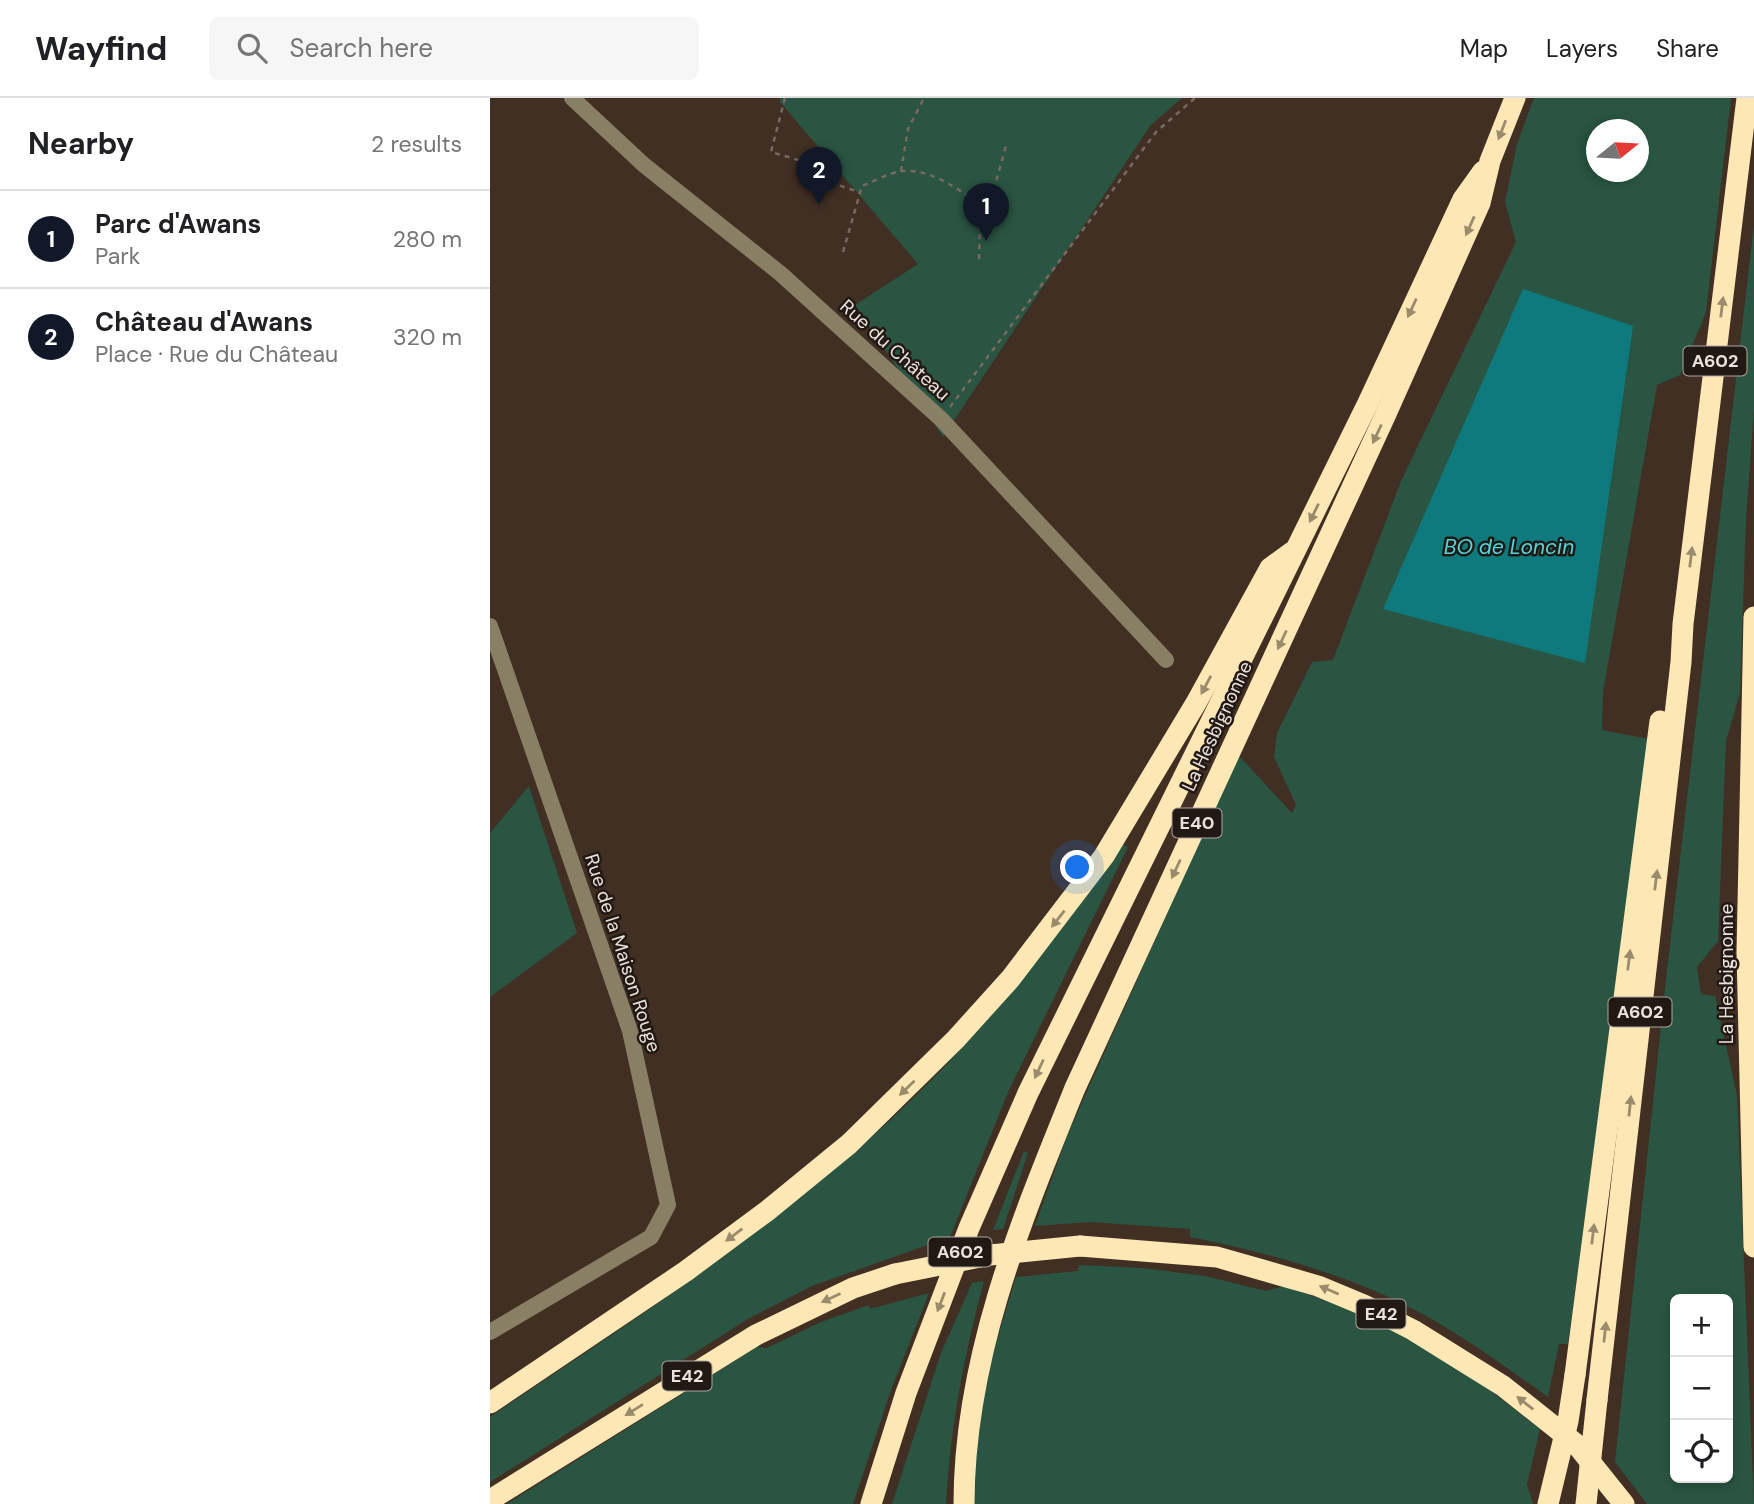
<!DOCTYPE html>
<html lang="en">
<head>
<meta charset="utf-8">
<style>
	body { margin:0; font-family:"DM Sans",sans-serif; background:#f6f6f6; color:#202124 }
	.controls { position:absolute; right:21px; bottom:21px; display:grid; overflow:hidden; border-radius:10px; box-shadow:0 4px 10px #0003 }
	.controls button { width:63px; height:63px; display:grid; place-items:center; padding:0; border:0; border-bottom:2px solid #e0e0e0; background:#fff; color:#202124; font:35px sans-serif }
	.compass { position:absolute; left:1096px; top:21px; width:63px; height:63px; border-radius:50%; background:#fff; box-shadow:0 4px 10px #0003; rotate:72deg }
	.you { position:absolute; left:588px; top:770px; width:24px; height:24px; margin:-18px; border:5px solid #fff; border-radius:50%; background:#1a73e8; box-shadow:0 0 0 10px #1a73e833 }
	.badge { display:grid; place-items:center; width:46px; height:46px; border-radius:50%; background:#111827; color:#fff; font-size:23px; font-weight:700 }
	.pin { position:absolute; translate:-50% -58px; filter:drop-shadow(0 2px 4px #0008) }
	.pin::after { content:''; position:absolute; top:37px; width:24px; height:21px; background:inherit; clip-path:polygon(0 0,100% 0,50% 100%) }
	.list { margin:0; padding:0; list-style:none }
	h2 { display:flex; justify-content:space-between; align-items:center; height:91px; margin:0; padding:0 28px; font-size:30px }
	h2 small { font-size:23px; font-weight:400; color:#757577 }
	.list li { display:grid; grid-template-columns:46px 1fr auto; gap:21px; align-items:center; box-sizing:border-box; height:98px; padding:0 28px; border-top:2px solid #e0e0e0 }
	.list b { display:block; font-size:26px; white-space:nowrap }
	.list p { margin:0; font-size:23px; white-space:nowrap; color:#757577 }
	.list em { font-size:23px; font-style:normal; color:#757577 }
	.icon { flex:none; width:38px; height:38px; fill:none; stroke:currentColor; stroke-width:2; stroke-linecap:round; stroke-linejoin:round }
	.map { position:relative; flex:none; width:1264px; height:1406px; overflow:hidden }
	header { display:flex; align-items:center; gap:42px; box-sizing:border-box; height:98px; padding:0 35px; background:#fff; border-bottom:2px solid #e0e0e0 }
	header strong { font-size:33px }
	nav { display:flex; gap:38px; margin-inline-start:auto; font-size:24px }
	.search { width:490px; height:63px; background:#f6f6f6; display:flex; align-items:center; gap:18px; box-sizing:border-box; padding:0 24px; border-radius:10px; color:#757577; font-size:26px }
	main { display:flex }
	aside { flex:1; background:#fff }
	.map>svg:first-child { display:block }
</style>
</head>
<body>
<header>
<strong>Wayfind</strong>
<div class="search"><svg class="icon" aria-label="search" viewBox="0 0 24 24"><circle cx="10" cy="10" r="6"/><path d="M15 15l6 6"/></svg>Search here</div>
<nav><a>Map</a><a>Layers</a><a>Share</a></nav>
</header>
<main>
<aside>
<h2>Nearby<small>2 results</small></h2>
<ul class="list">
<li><span class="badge">1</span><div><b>Parc d'Awans</b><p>Park</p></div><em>280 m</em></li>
<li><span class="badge">2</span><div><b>Château d'Awans</b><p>Place · Rue du Château</p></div><em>320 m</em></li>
</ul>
</aside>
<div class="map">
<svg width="1264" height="1406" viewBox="0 0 1264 1406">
	<rect width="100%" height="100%" fill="#412f23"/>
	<g fill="#2a5543" fill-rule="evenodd">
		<path d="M290 0H692L660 28 453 339 365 207 428 166 290 4Z"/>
		<path d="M1044 0H1241L1216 214 1190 277 1167 287 1113 594 1112 632 1159 641 1078 1246H1069L1058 1299C1005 1261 950 1221 890 1195 829 1169 765 1152 700 1139V1131L600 1124 545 1128 577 1038 748 657 802 715 806 707 784 659 787 635 822 564 843 562 911 383 1026 144 1015 104 1027 46ZM1106 32H1148V74H1106Z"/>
		<path d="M1264 127V310L1256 422 1250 595 1236 643 1228 843 1207 869 1211 896 1225 898 1247 997 1264 1406H1157L1125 1364 1176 881ZM1185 1201H1238V1380H1185Z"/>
		<path d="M39 688 87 835 0 899V735Z"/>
		<path d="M633 747 638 749 518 994 460 1139 322 1188 258 1221 0 1384V1319C142 1223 287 1130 412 1011 496 931 566 841 633 747Z"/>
		<path d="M534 1053 538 1055 513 1131 503 1132Z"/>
		<path d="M589 1167 652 1170 715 1178 776 1193 794 1188 863 1212 928 1244 988 1283 1050 1331 1037 1387 1043 1406H483L486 1349 496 1279 526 1179 588 1173Z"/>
		<path d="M494 1183C474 1257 460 1330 456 1406H402L451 1255 482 1185Z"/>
		<path d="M439 1195 401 1292 363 1406H17L267 1249 277 1250 331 1224 379 1207 380 1211Z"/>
	</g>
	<path fill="#0f7a7e" d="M1033 191 1143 228 1095 565 893 511Z"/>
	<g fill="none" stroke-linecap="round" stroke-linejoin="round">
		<g stroke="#79695f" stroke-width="2.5" stroke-dasharray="5 5" stroke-linecap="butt">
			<path d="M295 0 281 54 315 64V76L369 94"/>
			<path d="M411 73 418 31 434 0"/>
			<path d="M493 108 501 101 516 48"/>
			<path d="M353 154 372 88C385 83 400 74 413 73 443 71 470 93 493 108L490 119 489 162"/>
			<path d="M460 309 666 34 705 0"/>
		</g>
		<g stroke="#897f65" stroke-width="16">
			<path d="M82 0 154 67 291 176 451 321 676 562"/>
			<path d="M0 528 140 933 178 1107 161 1139 0 1234"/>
		</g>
		<g stroke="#fde8b5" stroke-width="21">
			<path d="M1264 519 1257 854 1264 1149"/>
			<path d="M590 1148 727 1159 828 1188 876 1208 923 1232 1013 1288 1086 1346 1134 1406"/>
			<path d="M1085 1277 1170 623"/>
			<path d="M1107 1302 1191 564 1193 526 1257 0"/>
			<path d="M0 1305 196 1173 277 1113 359 1046 466 941 521 880 614 758 706 605 780 470 802 454"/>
			<path d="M0 1402 266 1237 363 1190 405 1176"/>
			<path d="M381 1406 416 1295 479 1130 538 995 878 305 973 101 993 73"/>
			<path d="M474 1406C474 1260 531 1123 585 990L895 318 990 105 1000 63 1025 0"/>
		</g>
		<g stroke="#fde8b5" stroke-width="21">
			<path d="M405 1176 500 1157 590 1148"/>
			<path d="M1058 1406 1078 1323 1085 1277"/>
			<path d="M1096 1406 1107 1302"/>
		</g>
	</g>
	<defs><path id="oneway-solid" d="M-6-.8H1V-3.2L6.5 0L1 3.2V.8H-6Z" transform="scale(1.75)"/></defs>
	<g fill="#9a8b6d">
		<use href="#oneway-solid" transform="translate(1012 32) rotate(111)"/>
		<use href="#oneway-solid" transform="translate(980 128) rotate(114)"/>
		<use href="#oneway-solid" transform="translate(1232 209) rotate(-83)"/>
		<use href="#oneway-solid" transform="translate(922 210) rotate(115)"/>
		<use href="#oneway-solid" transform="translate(887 336) rotate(115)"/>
		<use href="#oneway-solid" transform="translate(824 415) rotate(116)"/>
		<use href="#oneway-solid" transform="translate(1201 459) rotate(-83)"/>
		<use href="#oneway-solid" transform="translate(792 542) rotate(115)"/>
		<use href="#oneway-solid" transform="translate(716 587) rotate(118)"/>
		<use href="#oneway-solid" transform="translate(686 771) rotate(115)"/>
		<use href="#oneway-solid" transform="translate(1166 782) rotate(-83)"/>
		<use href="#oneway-solid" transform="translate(568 821) rotate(128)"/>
		<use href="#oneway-solid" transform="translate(1139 862) rotate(-83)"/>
		<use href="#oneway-solid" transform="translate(549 971) rotate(115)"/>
		<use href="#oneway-solid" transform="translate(417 990) rotate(136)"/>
		<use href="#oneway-solid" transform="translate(1140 1008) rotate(-84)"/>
		<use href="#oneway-solid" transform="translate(1103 1136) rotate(-83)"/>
		<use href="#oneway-solid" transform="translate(244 1137) rotate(143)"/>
		<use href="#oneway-solid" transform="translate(839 1192) rotate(-157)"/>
		<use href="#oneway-solid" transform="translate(341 1200) rotate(155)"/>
		<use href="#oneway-solid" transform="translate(451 1204) rotate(111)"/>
		<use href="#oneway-solid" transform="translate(1115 1234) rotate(-84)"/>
		<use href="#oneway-solid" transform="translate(1035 1305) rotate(-142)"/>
		<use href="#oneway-solid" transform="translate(144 1312) rotate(148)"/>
	</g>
	<g text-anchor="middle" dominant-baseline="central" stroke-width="5" stroke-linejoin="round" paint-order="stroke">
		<g fill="#211914" stroke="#b0a69f" stroke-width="2">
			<rect x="1193.5" y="248.5" width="63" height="29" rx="5"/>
			<rect x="682.5" y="710.5" width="49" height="29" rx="5"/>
			<rect x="1118.5" y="899.5" width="63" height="29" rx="5"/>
			<rect x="438.5" y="1139.5" width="63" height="29" rx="5"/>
			<rect x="866.5" y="1201.5" width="49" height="29" rx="5"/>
			<rect x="172.5" y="1263.5" width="49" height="29" rx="5"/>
		</g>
		<g font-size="18" font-weight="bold" fill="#ede2da">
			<text x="1225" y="263">A602</text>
			<text x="707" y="725">E40</text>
			<text x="1150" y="914">A602</text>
			<text x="470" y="1154">A602</text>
			<text x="891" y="1216">E42</text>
			<text x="197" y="1278">E42</text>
		</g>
		<g font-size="19" fill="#ede2da" stroke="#211914">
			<text transform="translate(405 252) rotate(42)">Rue du Château</text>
			<text transform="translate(727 628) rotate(-65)">La Hesbignonne</text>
			<text transform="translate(133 855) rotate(72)">Rue de la Maison Rouge</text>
			<text transform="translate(1236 876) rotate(-90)">La Hesbignonne</text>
		</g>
		<g font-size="21" font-style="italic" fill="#50d8de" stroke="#211914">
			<text x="1019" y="449">BO de Loncin</text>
		</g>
	</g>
</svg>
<div class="controls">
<button>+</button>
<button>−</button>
<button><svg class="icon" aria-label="locate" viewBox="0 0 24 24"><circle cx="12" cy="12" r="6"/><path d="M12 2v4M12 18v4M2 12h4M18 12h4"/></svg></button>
</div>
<svg class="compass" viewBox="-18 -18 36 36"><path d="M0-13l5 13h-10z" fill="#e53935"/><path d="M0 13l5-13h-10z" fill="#757577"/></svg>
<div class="you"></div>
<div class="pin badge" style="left:496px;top:143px">1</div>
<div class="pin badge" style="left:329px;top:107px">2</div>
</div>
</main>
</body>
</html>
